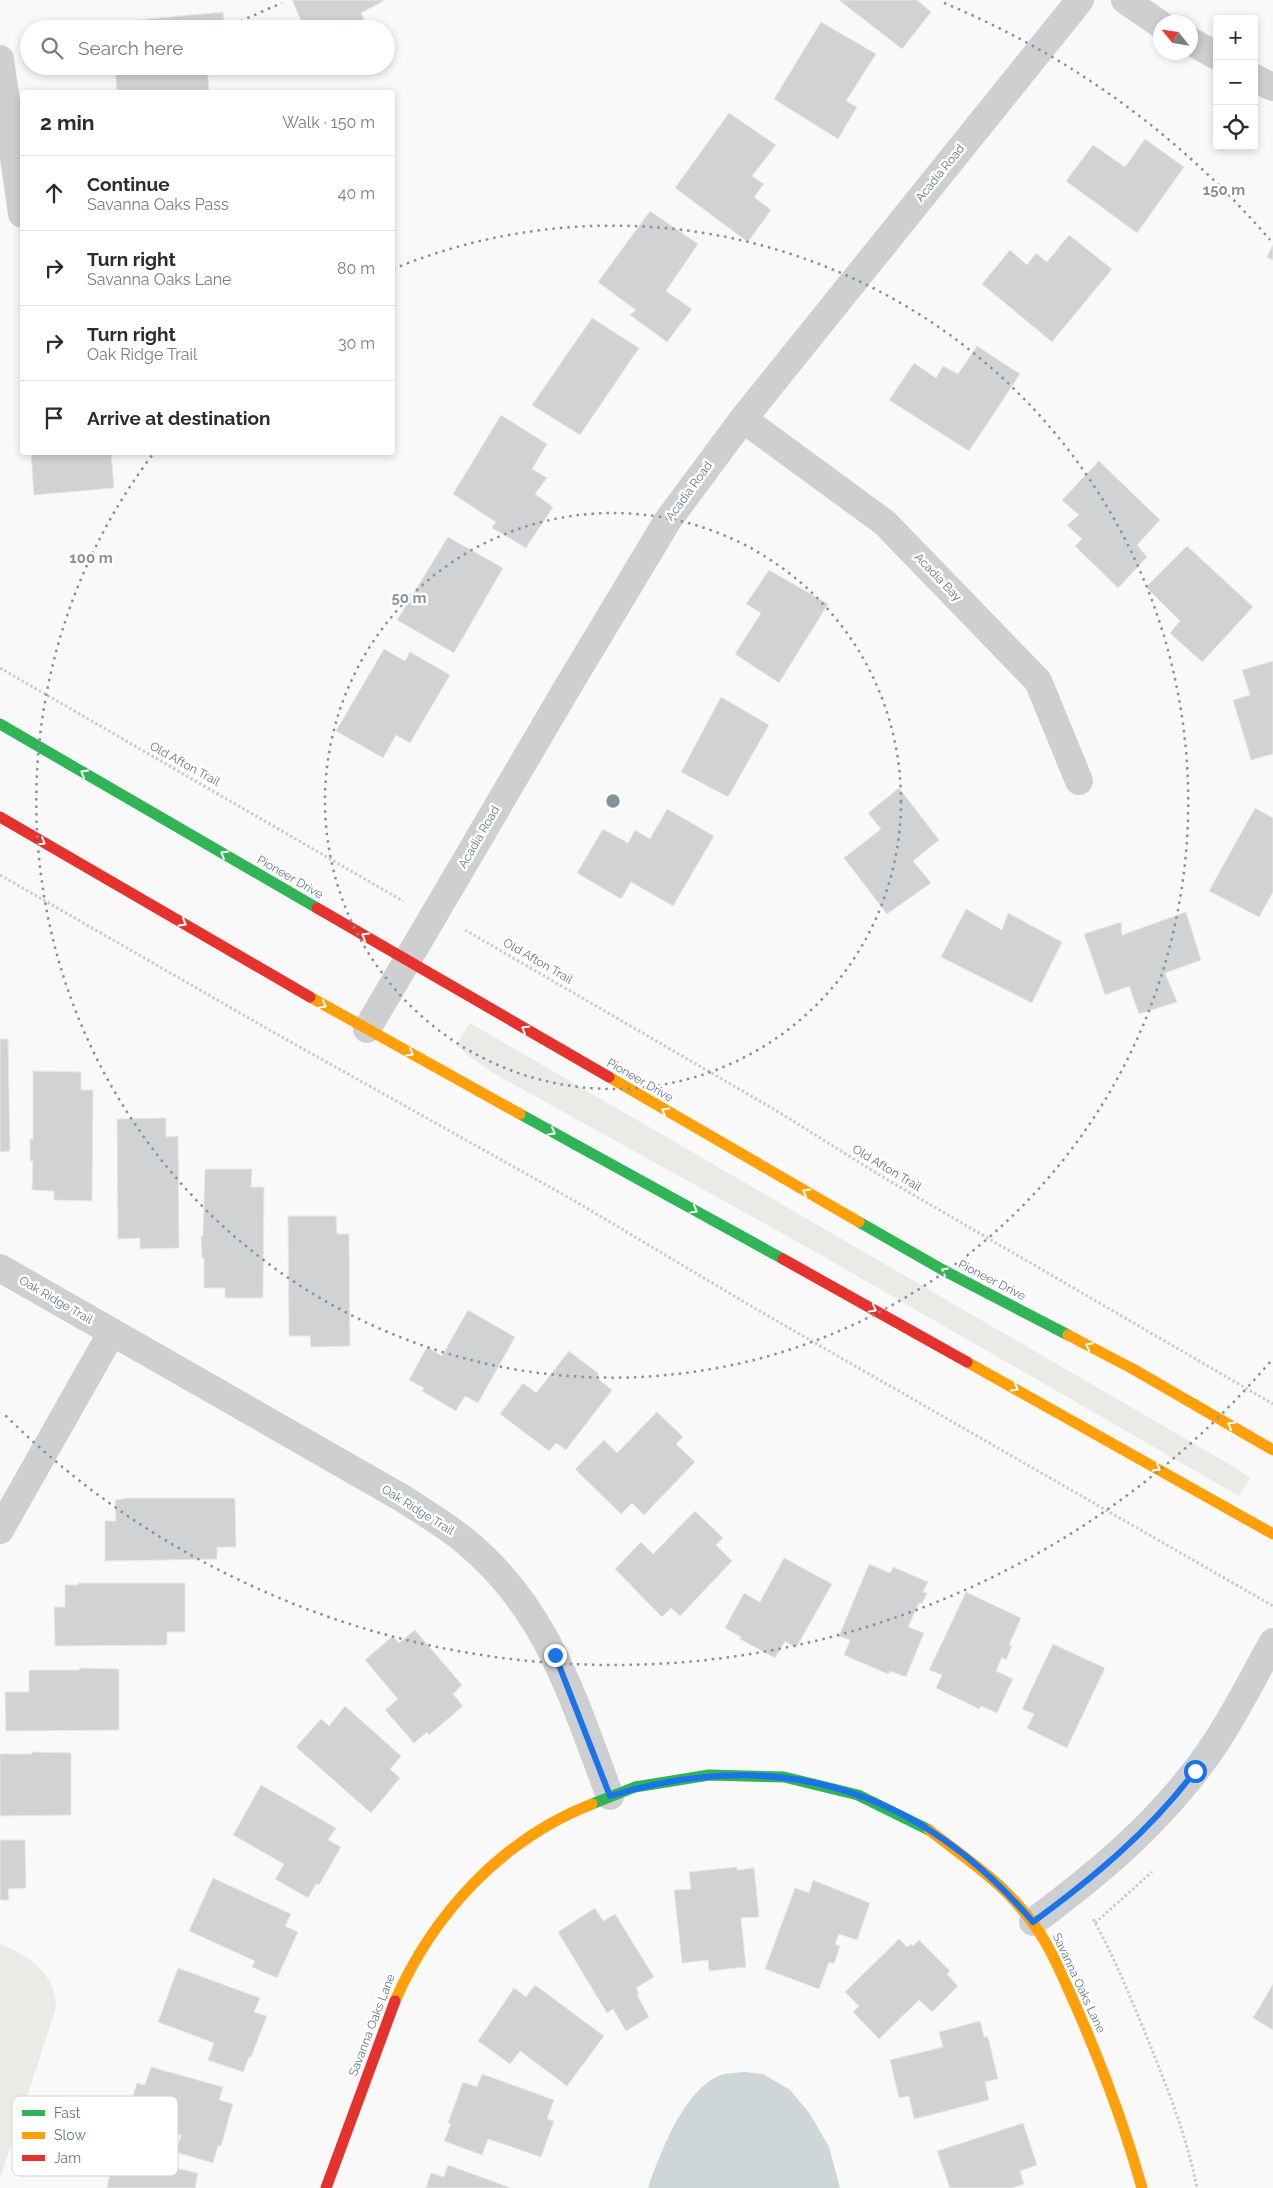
<!DOCTYPE html>
<html lang="en">
<head>
<meta charset="utf-8">
<style>
	body { margin:0; font-family:Raleway,sans-serif; background:#f2f2f3; color:#2b2b33 }
	.controls { position:absolute; right:15px; top:15px; display:grid; overflow:hidden; border-radius:5px; box-shadow:0 2px 8px #0003 }
	.controls button { width:45px; height:45px; display:grid; place-items:center; padding:0; border:0; border-bottom:1px solid #e1e1e2; background:#fff; color:#2b2b33; font:25px sans-serif }
	.compass { position:absolute; left:1153px; top:15px; width:45px; height:45px; border-radius:50%; background:#fff; box-shadow:0 2px 8px #0003; rotate:300deg }
	.stop { position:absolute; width:15px; height:15px; margin:-11px; border:4px solid #1a73e8; border-radius:50%; background:#fff }
	.stop.end { background:#1a73e8; border-color:#fff; box-shadow:0 1px 5px #0008 }
	.list { margin:0; padding:0; list-style:none }
	h2 { display:flex; justify-content:space-between; align-items:center; height:65px; margin:0; padding:0 20px; font-size:21px }
	h2 small { font-size:16px; font-weight:400; color:#7c7c81 }
	.list li { display:grid; grid-template-columns:32px 1fr auto; gap:15px; align-items:center; box-sizing:border-box; height:75px; padding:0 20px; border-top:1px solid #e1e1e2 }
	.list b { display:block; font-size:19px; white-space:nowrap }
	.list p { margin:0; font-size:16px; white-space:nowrap; color:#7c7c81 }
	.list em { font-size:16px; font-style:normal; color:#7c7c81 }
	.icon { flex:none; width:28px; height:28px; fill:none; stroke:currentColor; stroke-width:2; stroke-linecap:round; stroke-linejoin:round }
	.map { position:relative; flex:none; width:1273px; height:2188px; overflow:hidden }
	.search { position:absolute; background:#fff; box-shadow:0 2px 8px #0003; left:20px; top:20px; width:375px; height:55px; display:flex; align-items:center; gap:12px; box-sizing:border-box; padding:0 18px; border-radius:28px; color:#7c7c81; font-size:19px }
	.panel { position:absolute; background:#fff; box-shadow:0 2px 8px #0003; left:20px; top:90px; width:375px; height:365px; border-radius:5px }
	.map>svg:first-child { display:block }
</style>
</head>
<body>
<div class="map">
<svg width="1273" height="2188" viewBox="0 0 1273 2188">
	<rect width="100%" height="100%" fill="#f9f9f9"/>
	<g fill="#e8ebe6">
		<path d="M470 1023 1234 1467 1250 1478 1239 1496 812 1250 495 1074 470 1057 456 1045Z"/>
		<path d="M0 1944C28 1955 57 1975 56 2008L0 2179Z"/>
	</g>
	<path fill="#ced6d9" d="M744 2072 763 2074 790 2090 810 2114 829 2147 840 2188H648C660 2154 685 2085 724 2074 730 2073 737 2073 744 2072Z"/>
	<g fill="#d0d2d3" stroke="#e8e8e8">
		<path d="M292 0H385L361 13 368 29H305Z"/>
		<path d="M839 0H917L931 12 902 49Z"/>
		<path d="M223 12 224 29H138V20Z"/>
		<path d="M821 22 876 54 846 101 857 107 838 139 774 99Z"/>
		<path d="M207 66 209 92H117L115 68Z"/>
		<path d="M729 113 776 145 752 176 764 184 754 197 771 210 748 242 675 188Z"/>
		<path d="M1145 139 1184 167 1137 233 1066 181 1093 145 1125 167Z"/>
		<path d="M650 211 698 244 666 291 692 309 667 342 630 315 636 310 598 282Z"/>
		<path d="M1069 235 1112 269 1052 342 982 284 1010 250 1027 265 1036 253 1047 262Z"/>
		<path d="M1273 245V260L1267 257Z"/>
		<path d="M592 318 639 348 580 435 532 405Z"/>
		<path d="M977 346 1020 374 969 451 889 400 914 363 936 378 943 366 958 374Z"/>
		<path d="M501 415 547 444 532 469 547 478 535 494 553 507 526 548 492 528 496 522 453 494Z"/>
		<path d="M31 452H111L114 488 34 495Z"/>
		<path d="M1099 461 1160 520 1137 545 1147 557 1118 588 1075 546 1082 539 1067 525 1079 515 1062 500Z"/>
		<path d="M448 537 503 568 454 653 397 620Z"/>
		<path d="M1187 546 1253 607 1202 662 1170 633 1180 621 1146 587Z"/>
		<path d="M769 570 828 604 779 683 735 654 761 613 746 604Z"/>
		<path d="M384 649 405 661 410 652 450 675 410 743 396 735 383 758 336 731Z"/>
		<path d="M1273 661V754L1251 760 1233 700 1250 695 1242 670Z"/>
		<path d="M721 697 769 725 728 797 681 772Z"/>
		<path d="M899 788 939 840 913 861 931 883 887 914 844 858 881 829 868 813Z"/>
		<path d="M1255 808 1273 818V892L1259 917 1209 891Z"/>
		<path d="M667 809 714 836 673 906 631 882 621 899 577 873 603 829 628 843 635 830 650 839Z"/>
		<path d="M966 909 1002 930 1008 913 1062 942 1032 1003 941 957Z"/>
		<path d="M1186 912 1201 960 1165 973 1177 1002 1139 1014 1129 986 1105 995 1084 934 1121 922 1122 935Z"/>
		<path d="M0 1039H8L10 1151 0 1152Z"/>
		<path d="M33 1071 81 1072V1090H93L92 1201 54 1200V1191L32 1190 33 1161H30V1139H33Z"/>
		<path d="M166 1118V1137L178 1136 179 1248 140 1249V1238L118 1239 117 1119Z"/>
		<path d="M205 1169H252L251 1187H264L263 1298H225V1288H204V1258H202L201 1236H203Z"/>
		<path d="M288 1216H336L337 1234H349L350 1346 311 1347 310 1336H289Z"/>
		<path d="M468 1310 515 1337 478 1403 465 1396 456 1411 422 1391 424 1388 409 1380 427 1347 442 1356Z"/>
		<path d="M569 1351 599 1374 596 1377 612 1390 566 1450 556 1443 549 1451 500 1414 523 1383 536 1393Z"/>
		<path d="M657 1412 683 1437 676 1444 695 1462 644 1515 632 1503 621 1514 575 1469 604 1440 617 1453Z"/>
		<path d="M128 1498H235L236 1547H217V1559L105 1561V1521H116L115 1500Z"/>
		<path d="M695 1511 723 1538 716 1545 732 1561 680 1616 671 1608 662 1617 615 1569 641 1542 653 1554Z"/>
		<path d="M784 1558 832 1584 796 1648 785 1641 775 1658 740 1639 741 1637 725 1628 744 1593 760 1602Z"/>
		<path d="M869 1564 890 1573 893 1567 928 1582 923 1592 927 1593 922 1604 919 1603 908 1627 924 1633 906 1677 890 1671 888 1674 844 1655 850 1640 839 1636Z"/>
		<path d="M78 1583H185V1632H167V1645L55 1646 54 1607H65V1585H78Z"/>
		<path d="M966 1592 1021 1618 1009 1645 1012 1646 1006 1660 1002 1657 996 1671 1013 1679 997 1713 981 1706 979 1709 936 1688 942 1675 929 1670Z"/>
		<path d="M415 1630 462 1685 453 1694 463 1706 429 1735 427 1732 414 1743 385 1710 398 1699 365 1660 393 1636 399 1643Z"/>
		<path d="M1053 1644 1105 1668 1067 1748 1027 1728 1034 1714 1022 1709Z"/>
		<path d="M80 1668 119 1669V1730L6 1731 5 1692H29V1670H79Z"/>
		<path d="M345 1706 401 1756 390 1769 400 1778 371 1813 296 1747 321 1719 329 1726Z"/>
		<path d="M32 1752 71 1753V1815L0 1816V1754H32Z"/>
		<path d="M261 1785 336 1828 328 1840 341 1847 319 1885 316 1884 308 1898 275 1879 284 1864 233 1835Z"/>
		<path d="M0 1840H25L26 1888 8 1889 9 1900H0Z"/>
		<path d="M737 1867V1870L754 1868 759 1917 741 1918 746 1967 709 1971 708 1960 682 1963 674 1890 691 1889 689 1872Z"/>
		<path d="M213 1878 291 1914 285 1926 298 1932 277 1978 252 1967 255 1961 189 1931Z"/>
		<path d="M813 1880 870 1903 857 1940 839 1934 835 1944 840 1946 834 1964 829 1962 819 1989 765 1969 795 1888 809 1893Z"/>
		<path d="M595 1908 603 1921 615 1914 654 1977 636 1988 639 1994 637 1995 649 2017 626 2031 613 2009 607 2013 558 1932Z"/>
		<path d="M899 1939 907 1947 911 1944 913 1946 919 1940 950 1971 947 1974 958 1986 932 2012 919 2000 879 2039 853 2012 859 2006 845 1992Z"/>
		<path d="M178 1968 260 1998 254 2012 267 2016 251 2057H249L243 2072 208 2060 214 2043 158 2022Z"/>
		<path d="M1273 1984V2030L1253 2018Z"/>
		<path d="M535 1985 604 2036 567 2086 520 2051 510 2064 478 2041 514 1988 526 1997Z"/>
		<path d="M980 2021 984 2037H988L998 2079 985 2082 989 2100 914 2119 909 2096 899 2098 890 2060 943 2047 939 2032Z"/>
		<path d="M151 2067 223 2087 219 2100 233 2104 221 2146H218L213 2163 176 2152 181 2135 126 2119 137 2083 145 2085Z"/>
		<path d="M482 2074 554 2100 547 2119 554 2121 541 2157 488 2139 482 2155 444 2141 451 2124 448 2123 463 2082 477 2087Z"/>
		<path d="M1023 2123 1037 2165 1020 2171 1024 2184 1012 2188H950L937 2151Z"/>
		<path d="M114 2155 198 2173 195 2188H107Z"/>
		<path d="M448 2165 511 2188H426L431 2173 444 2177Z"/>
	</g>
	<g fill="none" stroke-linecap="round" stroke-linejoin="round">
		<g stroke="#cbcccd" stroke-width="3" stroke-dasharray="2.5 2.5" stroke-linecap="butt">
			<path d="M0 668 403 901"/>
			<path d="M0 875 273 1032 573 1200 756 1309 1273 1606"/>
			<path d="M465 930 777 1111 881 1176 1273 1404"/>
			<path d="M1093 1919C1113 1954 1128 1992 1144 2030 1165 2082 1186 2133 1197 2188"/>
			<path d="M1095 1923 1152 1872"/>
		</g>
		<g stroke="#cecfd0" stroke-width="28">
			<path d="M1125 0 1160 24"/>
			<path d="M1190 41 1217 56"/>
			<path d="M0 59 22 214"/>
			<path d="M1254 78 1273 87"/>
			<path d="M743 419 885 523 1038 681 1079 781"/>
			<path d="M367 1029 570 683 668 520 743 419 1080 0"/>
			<path d="M0 1268 402 1498C423 1512 446 1525 465 1541 548 1609 573 1699 610 1796"/>
			<path d="M0 1530 112 1332"/>
			<path d="M1033 1922C1099 1873 1160 1822 1208 1754 1233 1719 1252 1679 1273 1642"/>
		</g>
		<g stroke="#30b455" stroke-width="11">
			<path d="M0 724 317 908"/>
			<path d="M520 1114 783 1259"/>
			<path d="M859 1222 943 1270 1068 1335"/>
			<path d="M592 1804 635 1787 709 1775 784 1777 858 1795 929 1830"/>
		</g>
		<g stroke="#ff9f0a" stroke-width="11">
			<path d="M310 997 520 1114"/>
			<path d="M609 1077 859 1222"/>
			<path d="M1068 1335 1133 1369 1273 1450"/>
			<path d="M967 1362 1273 1534"/>
			<path d="M929 1830C964 1857 1002 1882 1029 1918 1049 1943 1061 1973 1074 2002 1101 2063 1124 2124 1142 2188"/>
			<path d="M395 2001C433 1914 502 1839 592 1804"/>
		</g>
		<g stroke="#e5322d" stroke-width="11">
			<path d="M0 817 310 997"/>
			<path d="M317 908 609 1077"/>
			<path d="M783 1259 967 1362"/>
			<path d="M326 2188 395 2001"/>
		</g>
	</g>
	<defs><path id="oneway-chevron" d="M-2-3.5L2.5 0L-2 3.5" fill="none" stroke-width="1.6" stroke-linecap="round" stroke-linejoin="round" transform="scale(1.25)"/></defs>
	<g stroke="#fff">
		<use href="#oneway-chevron" transform="translate(84 773) rotate(-150)"/>
		<use href="#oneway-chevron" transform="translate(42 842) rotate(30)"/>
		<use href="#oneway-chevron" transform="translate(224 854) rotate(-150)"/>
		<use href="#oneway-chevron" transform="translate(183 923) rotate(30)"/>
		<use href="#oneway-chevron" transform="translate(365 936) rotate(-150)"/>
		<use href="#oneway-chevron" transform="translate(323 1005) rotate(29)"/>
		<use href="#oneway-chevron" transform="translate(525 1029) rotate(-150)"/>
		<use href="#oneway-chevron" transform="translate(410 1053) rotate(29)"/>
		<use href="#oneway-chevron" transform="translate(665 1111) rotate(-150)"/>
		<use href="#oneway-chevron" transform="translate(552 1132) rotate(29)"/>
		<use href="#oneway-chevron" transform="translate(806 1192) rotate(-150)"/>
		<use href="#oneway-chevron" transform="translate(694 1210) rotate(29)"/>
		<use href="#oneway-chevron" transform="translate(945 1271) rotate(-152)"/>
		<use href="#oneway-chevron" transform="translate(873 1309) rotate(29)"/>
		<use href="#oneway-chevron" transform="translate(1089 1346) rotate(-152)"/>
		<use href="#oneway-chevron" transform="translate(1015 1388) rotate(29)"/>
		<use href="#oneway-chevron" transform="translate(1231 1425) rotate(-150)"/>
		<use href="#oneway-chevron" transform="translate(1157 1468) rotate(30)"/>
	</g>
	<g fill="none" stroke-linecap="round" stroke-linejoin="round">
		<path stroke="#1a73e8" stroke-width="6" d="M555 1655 610 1796C779 1745 919 1788 1033 1922 1093 1878 1150 1831 1195 1771"/>
	</g>
	<g fill="none" stroke="#84929c" stroke-width="2.5" stroke-dasharray="2.5 5">
		<circle cx="613" cy="801" r="288"/>
		<path d="M393 269A576 576 0 1 1 153 454"/>
		<path d="M1270 1362A864 864 0 0 1 2 1412M227 28A864 864 0 0 1 282 3M944 3A864 864 0 0 1 1270 240"/>
	</g>
	<g text-anchor="middle" dominant-baseline="central" stroke-width="5" stroke-linejoin="round" paint-order="stroke">
		<g font-size="12" fill="#657683" stroke="#fff">
			<text transform="translate(940 173) rotate(-51)">Acadia Road</text>
			<text transform="translate(689 491) rotate(-54)">Acadia Road</text>
			<text transform="translate(938 577) rotate(46)">Acadia Bay</text>
			<text transform="translate(185 764) rotate(29)">Old Afton Trail</text>
			<text transform="translate(479 837) rotate(-60)">Acadia Road</text>
			<text transform="translate(290 877) rotate(30)">Pioneer Drive</text>
			<text transform="translate(538 961) rotate(30)">Old Afton Trail</text>
			<text transform="translate(640 1080) rotate(30)">Pioneer Drive</text>
			<text transform="translate(887 1168) rotate(31)">Old Afton Trail</text>
			<text transform="translate(992 1280) rotate(27)">Pioneer Drive</text>
			<text transform="translate(56 1300) rotate(30)">Oak Ridge Trail</text>
			<text transform="translate(418 1510) rotate(32)">Oak Ridge Trail</text>
			<text transform="translate(1079 1983) rotate(65)">Savanna Oaks Lane</text>
			<text transform="translate(372 2025) rotate(-69)">Savanna Oaks Lane</text>
		</g>
	</g>
	<rect x="12" y="2096" width="166" height="80" rx="8" fill="#fff" stroke="#d1d6da" stroke-width="1"/>
	<rect x="22" y="2110" width="23" height="6" fill="#30b455"/>
	<rect x="22" y="2132" width="23" height="7" fill="#ff9f0a"/>
	<rect x="22" y="2155" width="23" height="6" fill="#e5322d"/>
	<g font-size="14" fill="#657683">
		<text x="54" y="2118">Fast</text>
		<text x="54" y="2140">Slow</text>
		<text x="54" y="2163">Jam</text>
	</g>
	<circle cx="613" cy="801" r="8" fill="#84929c" stroke="#fff" stroke-width="2.5"/>
	<g font-size="15" text-anchor="middle" font-weight="bold" fill="#84929c" stroke="#fff" stroke-width="5" stroke-linejoin="round" paint-order="stroke">
		<text x="1224" y="195">150 m</text>
		<text x="91" y="563">100 m</text>
		<text x="409" y="603">50 m</text>
	</g>
</svg>
<div class="controls">
<button>+</button>
<button>−</button>
<button><svg class="icon" aria-label="locate" viewBox="0 0 24 24"><circle cx="12" cy="12" r="6"/><path d="M12 2v4M12 18v4M2 12h4M18 12h4"/></svg></button>
</div>
<svg class="compass" viewBox="-18 -18 36 36"><path d="M0-13l5 13h-10z" fill="#e53935"/><path d="M0 13l5-13h-10z" fill="#7c7c81"/></svg>
<div class="stop" style="left:1195px;top:1771px"></div>
<div class="stop end" style="left:555px;top:1655px"></div>
<div class="search"><svg class="icon" aria-label="search" viewBox="0 0 24 24"><circle cx="10" cy="10" r="6"/><path d="M15 15l6 6"/></svg>Search here</div>
<section class="panel">
<h2>2 min<small>Walk · 150 m</small></h2>
<ul class="list">
<li><svg class="icon" aria-label="ahead" viewBox="0 0 24 24"><path d="M12 20V5M6 11l6-6 6 6"/></svg><div><b>Continue</b><p>Savanna Oaks Pass</p></div><em>40 m</em></li>
<li><svg class="icon" aria-label="right" viewBox="0 0 24 24"><path d="M7 20v-9h11M14 6l5 5-5 5"/></svg><div><b>Turn right</b><p>Savanna Oaks Lane</p></div><em>80 m</em></li>
<li><svg class="icon" aria-label="right" viewBox="0 0 24 24"><path d="M7 20v-9h11M14 6l5 5-5 5"/></svg><div><b>Turn right</b><p>Oak Ridge Trail</p></div><em>30 m</em></li>
<li><svg class="icon" aria-label="arrive" viewBox="0 0 24 24"><path d="M6 21V4h12l-3 4 3 4H6"/></svg><div><b>Arrive at destination</b></div></li>
</ul>
</section>
</div>
</body>
</html>
